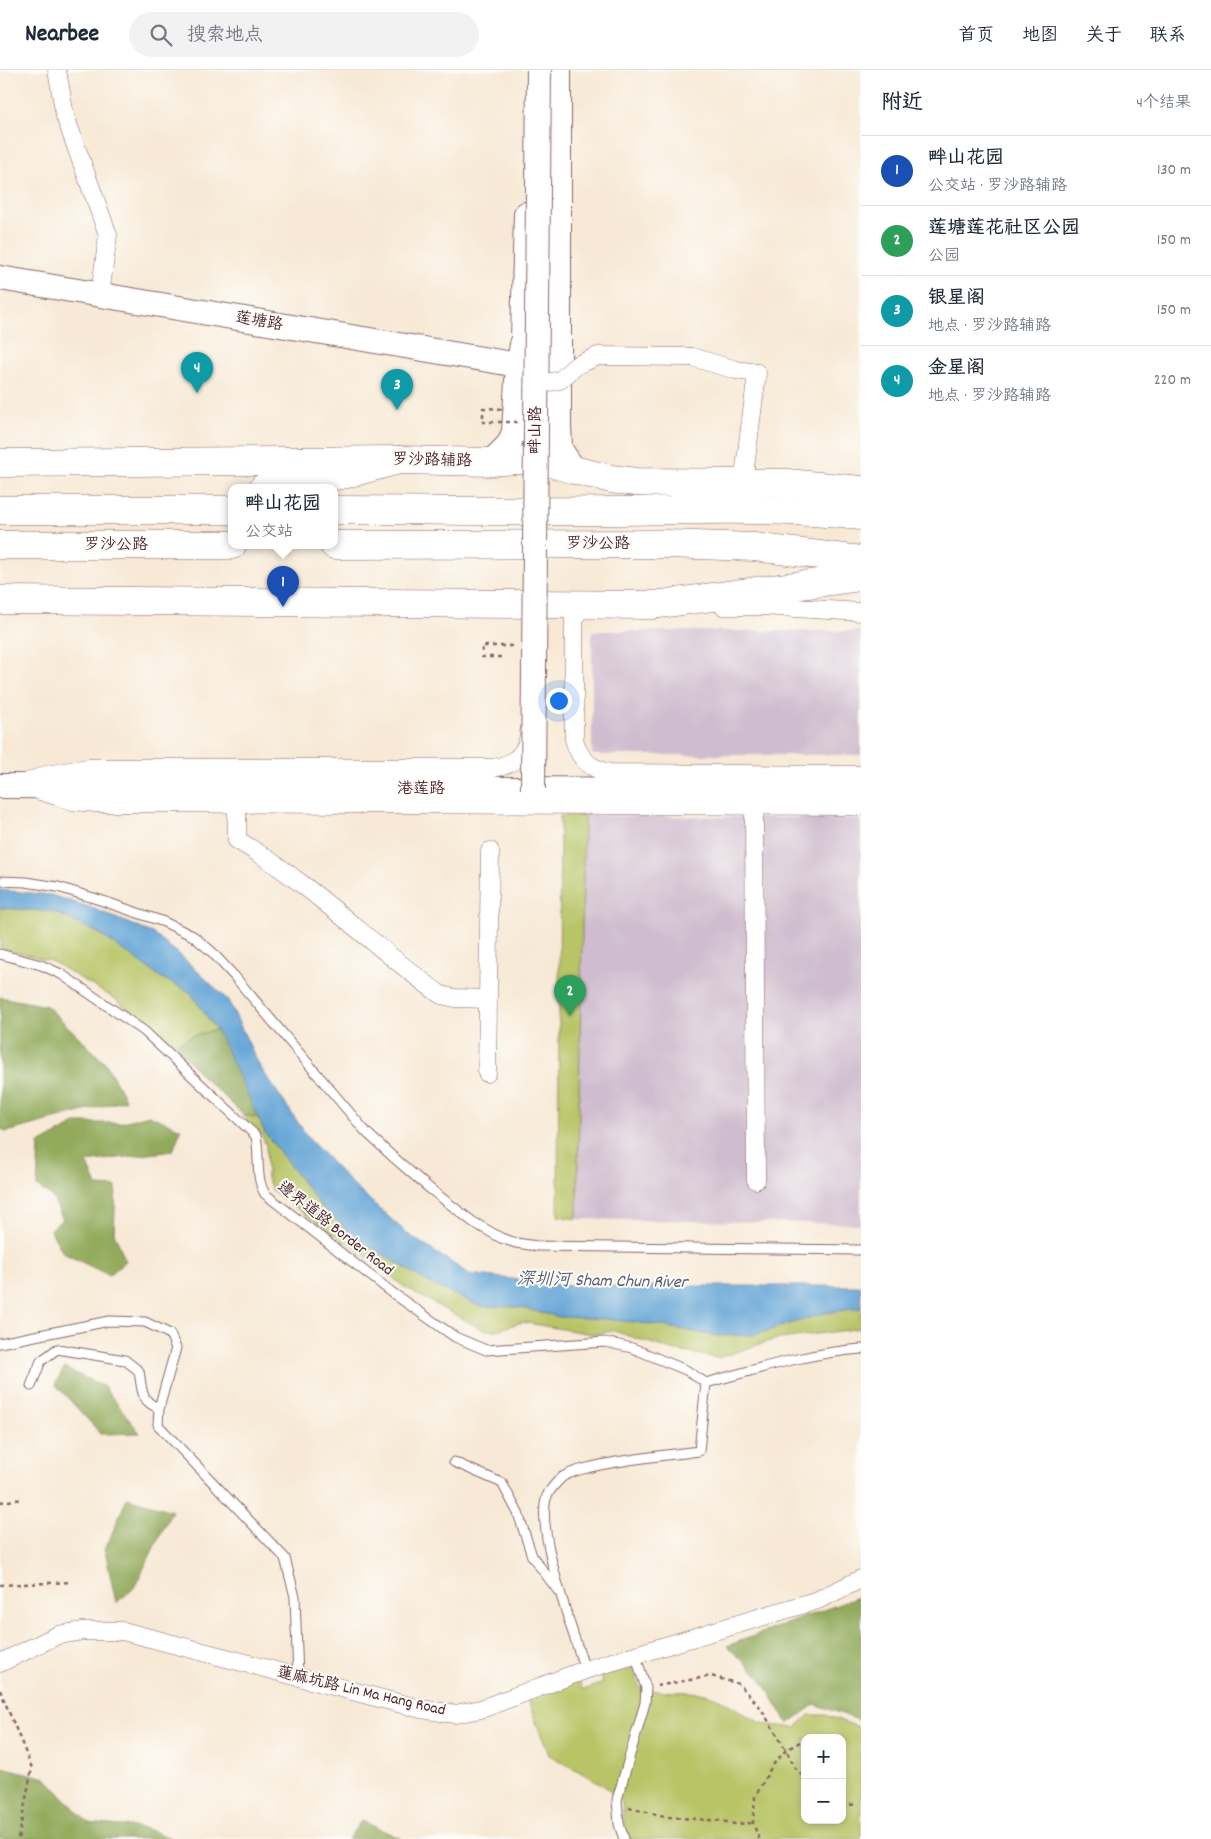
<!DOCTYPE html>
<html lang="zh">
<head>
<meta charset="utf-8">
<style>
	body { margin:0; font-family:Dekko,"LXGW WenKai TC",sans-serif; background:#f2f2f3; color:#1f2937 }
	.controls { position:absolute; right:15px; bottom:15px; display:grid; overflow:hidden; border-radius:10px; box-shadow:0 2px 8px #0003 }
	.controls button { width:45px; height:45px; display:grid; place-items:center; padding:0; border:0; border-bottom:1px solid #e0e1e3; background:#fff; color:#1f2937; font:25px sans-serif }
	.you { position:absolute; left:558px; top:630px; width:18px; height:18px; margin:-12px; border:4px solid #fff; border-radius:50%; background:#1a73e8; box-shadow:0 0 0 8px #1a73e833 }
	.badge { display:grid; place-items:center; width:32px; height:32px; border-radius:50%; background:#d93025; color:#fff; font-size:16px; font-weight:700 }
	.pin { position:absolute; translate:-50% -41px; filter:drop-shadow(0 1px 2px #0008) }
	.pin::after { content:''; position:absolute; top:26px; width:18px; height:15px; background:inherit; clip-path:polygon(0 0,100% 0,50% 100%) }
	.popup { position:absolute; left:228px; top:414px; width:110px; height:65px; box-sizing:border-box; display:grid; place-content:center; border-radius:10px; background:#fff; filter:drop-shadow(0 1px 4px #0005); font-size:16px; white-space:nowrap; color:#747a83 }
	.popup b { font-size:19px; color:#1f2937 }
	.popup::after { content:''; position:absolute; left:50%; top:100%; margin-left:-10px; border:10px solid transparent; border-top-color:#fff }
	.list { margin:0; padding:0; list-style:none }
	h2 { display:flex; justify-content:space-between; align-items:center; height:65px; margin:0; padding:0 20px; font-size:21px }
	h2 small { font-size:16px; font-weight:400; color:#747a83 }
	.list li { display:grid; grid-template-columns:32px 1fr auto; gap:15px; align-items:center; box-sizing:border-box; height:70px; padding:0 20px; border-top:1px solid #e0e1e3 }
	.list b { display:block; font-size:19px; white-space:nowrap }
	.list p { margin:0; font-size:16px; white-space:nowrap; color:#747a83 }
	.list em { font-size:16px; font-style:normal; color:#747a83 }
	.icon { flex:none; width:28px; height:28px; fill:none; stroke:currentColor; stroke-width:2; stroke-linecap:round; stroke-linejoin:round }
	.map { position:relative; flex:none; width:861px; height:1769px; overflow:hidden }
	header { display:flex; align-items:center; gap:30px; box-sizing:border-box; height:70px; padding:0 25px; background:#fff; border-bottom:1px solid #e0e1e3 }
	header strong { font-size:24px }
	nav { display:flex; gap:28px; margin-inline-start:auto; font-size:18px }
	.search { width:350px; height:45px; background:#f2f2f3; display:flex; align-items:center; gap:12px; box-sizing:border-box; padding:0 18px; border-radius:28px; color:#747a83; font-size:19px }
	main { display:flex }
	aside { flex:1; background:#fff }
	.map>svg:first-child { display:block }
</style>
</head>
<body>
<header>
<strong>Nearbee</strong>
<div class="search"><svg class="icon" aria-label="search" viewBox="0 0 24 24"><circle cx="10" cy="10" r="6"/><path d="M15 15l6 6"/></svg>搜索地点</div>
<nav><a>首页</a><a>地图</a><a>关于</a><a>联系</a></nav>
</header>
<main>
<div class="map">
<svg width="861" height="1769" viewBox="0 0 861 1769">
	<rect width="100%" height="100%" fill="#fdfcf7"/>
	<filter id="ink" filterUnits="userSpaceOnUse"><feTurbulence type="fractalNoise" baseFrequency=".02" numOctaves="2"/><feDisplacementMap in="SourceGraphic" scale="10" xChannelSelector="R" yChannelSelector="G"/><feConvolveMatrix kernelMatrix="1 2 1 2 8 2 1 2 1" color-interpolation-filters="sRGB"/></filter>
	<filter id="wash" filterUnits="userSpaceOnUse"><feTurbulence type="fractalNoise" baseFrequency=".0096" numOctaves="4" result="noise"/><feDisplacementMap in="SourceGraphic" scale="20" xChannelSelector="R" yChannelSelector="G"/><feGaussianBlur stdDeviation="1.12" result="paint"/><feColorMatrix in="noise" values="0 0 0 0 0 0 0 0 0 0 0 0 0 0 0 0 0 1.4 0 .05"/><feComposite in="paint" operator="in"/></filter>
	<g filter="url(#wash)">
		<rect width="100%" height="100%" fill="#f7e9d5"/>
		<g fill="#cfbdcf">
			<rect x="592" y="561" width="269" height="124"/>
			<path d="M584 745 861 749V1154L577 1149Z"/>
		</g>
		<g fill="#b8c466" stroke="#817248" fill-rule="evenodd">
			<path d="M584 745 577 1149 558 1146 560 746Z"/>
			<path d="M0 829 77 845 184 904 226 957 175 975 115 929 51 891 0 878Z"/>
			<path d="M241 1045 274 1051 439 1206 516 1226H861V1258L773 1270 718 1288 672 1280 614 1261 591 1264 522 1252 497 1260H483L404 1217 380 1197 273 1121 267 1108 266 1075 261 1064Z"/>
			<path d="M630 1592 640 1618C662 1625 684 1619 705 1624 725 1629 739 1642 757 1651 767 1656 783 1656 795 1658L809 1645H826L861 1658V1769H628L625 1760 622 1733 602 1714 549 1685 526 1627 578 1609 583 1620 603 1613 599 1603ZM805 1668H842V1750H805Z"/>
		</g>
		<g fill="#92aa5b" stroke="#6e6443">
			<path d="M0 927 47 936 106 994 126 1030 6 1062 0 1058Z"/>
			<path d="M221 958 265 1050 243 1044 200 1004 175 975 192 966Z"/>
			<path d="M149 1045 181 1059 173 1081 87 1092 97 1116 116 1117 114 1163 126 1191 109 1205 63 1183 50 1159 63 1150 53 1128 37 1116 39 1074 77 1053H119Z"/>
			<path d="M64 1298 104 1317 140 1363 101 1364 55 1314Z"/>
			<path d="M127 1428 172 1441 134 1518 116 1533 105 1480Z"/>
			<path d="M861 1526V1651L815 1634 788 1654 761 1608 727 1576Z"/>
			<path d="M2 1697 46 1708 88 1753 144 1758 173 1769H4L0 1768V1699Z"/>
			<path d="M361 1751 400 1768 399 1769H348Z"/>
		</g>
		<path fill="#61a3d5" stroke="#566180" d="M0 820 51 825 92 838 152 863 179 884 228 930 260 997 310 1070 355 1117 409 1165 469 1204 571 1216H861V1238L825 1243 754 1265 716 1266 651 1254 604 1249 559 1247 517 1237 479 1236 429 1213 353 1166 320 1135 265 1063 221 967 190 922 162 908 100 864 54 842 0 838Z"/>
	</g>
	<g filter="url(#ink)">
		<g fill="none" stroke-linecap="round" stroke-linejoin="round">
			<defs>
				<g id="lane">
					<path d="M0 811 26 812 58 817 100 830 164 852 193 866 211 881 235 907 366 1062 392 1086 429 1118 473 1152 501 1168 516 1173 537 1176 861 1180"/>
					<path d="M0 884 41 895 61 904 144 961 256 1066C260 1085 255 1108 265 1124L394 1224 455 1267 486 1280 605 1272 632 1278 686 1300 706 1313C757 1299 808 1283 861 1279"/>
					<path d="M0 1273 109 1251 145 1252 170 1264 176 1278 159 1338 158 1355 285 1488 295 1527 298 1608"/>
					<path d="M31 1316 41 1291 57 1279 125 1290 139 1301C142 1318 140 1332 159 1338"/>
					<path d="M454 1392 502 1413 518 1443 532 1486 559 1522"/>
					<path d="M585 1600C574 1564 534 1458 547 1426 549 1421 557 1412 561 1408 580 1393 672 1385 699 1381L706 1313"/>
					<path d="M624 1769 619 1754 617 1730 645 1633 646 1618 635 1584"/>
				</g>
				<g id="street">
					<path d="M57 0 65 46 108 165 100 225"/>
					<path d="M692 287 736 300 757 303 743 413"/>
					<path d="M581 535 574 549V669C579 689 591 700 611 703L861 705"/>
					<path d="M723 536H762L861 542"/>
					<path d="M28 712 46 705 88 698H493C513 695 528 684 529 662"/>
					<path d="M40 721 72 731 96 733 861 736"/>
					<path d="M237 733V770C311 813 371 875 441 925L455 928 487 929"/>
					<path d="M754 736 756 1110"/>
					<path d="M487 1003 490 781"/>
					<path d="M0 1593 58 1565 83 1561H123L421 1639 455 1644 481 1639 585 1600 818 1530 861 1509"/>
				</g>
				<g id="secondary">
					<path d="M559 0V355L560 379 574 400"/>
					<path d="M0 208 518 295"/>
					<path d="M491 392 509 374 514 362 518 295 523 270 526 144"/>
					<path d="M0 716 861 721"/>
				</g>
				<g id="primary">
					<path d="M0 393 399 390 491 392 515 390 548 392 574 400 611 409 636 412 787 413 861 420"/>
					<path d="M0 530 653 535 861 507"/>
				</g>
				<g id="highway">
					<path d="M263 418 347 404 399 390"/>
					<path d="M684 425 708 422 743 413"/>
					<path d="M0 440H232"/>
					<path d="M334 440C428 440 521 442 615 441 697 440 779 437 861 446"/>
					<path d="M0 475H232"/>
					<path d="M334 475 666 474 754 477 861 490"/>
				</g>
			</defs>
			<use href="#lane" stroke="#876666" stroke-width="11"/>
			<use href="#street" stroke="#876666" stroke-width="19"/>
			<use href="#secondary" stroke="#876666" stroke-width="26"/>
			<use href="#primary" stroke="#876666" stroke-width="29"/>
			<use href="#highway" stroke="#876666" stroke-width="29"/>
			<g stroke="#876666" stroke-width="2.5" stroke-dasharray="4 4" stroke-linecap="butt">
				<path d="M0 1432 23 1429"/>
				<path d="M0 1515 71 1512"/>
				<path d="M657 1616 711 1606 739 1614 760 1637 786 1680 795 1698 805 1708"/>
				<path d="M0 1620 32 1698 18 1769"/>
				<path d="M807 1668H808"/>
				<path d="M842 1734 857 1735"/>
				<path d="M629 1738 669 1747 722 1751 735 1754 753 1753"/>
				<path d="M759 1769 753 1753 755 1727 772 1696 786 1680 805 1669"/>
			</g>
			<use href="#lane" stroke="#fff" stroke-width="9"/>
			<use href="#street" stroke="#fff" stroke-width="18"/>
			<use href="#secondary" stroke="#fff" stroke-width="24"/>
			<use href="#primary" stroke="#fff" stroke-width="28"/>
			<use href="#highway" stroke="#fff" stroke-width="28"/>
			<defs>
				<path id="street-bridge" d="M536 315 560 310 577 295 598 286 692 287"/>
				<path id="secondary-bridge" d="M533 719 539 0"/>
			</defs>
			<use href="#street-bridge" stroke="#876666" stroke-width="19" stroke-linecap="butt"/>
			<use href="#secondary-bridge" stroke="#876666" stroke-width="26" stroke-linecap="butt"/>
			<g stroke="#876666" stroke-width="2.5" stroke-dasharray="4 4" stroke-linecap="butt">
				<path d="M502 339 483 338V352H517"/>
				<path d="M501 587H482V576H515"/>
			</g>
			<use href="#street-bridge" stroke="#fff" stroke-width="18"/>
			<use href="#secondary-bridge" stroke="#fff" stroke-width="24"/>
		</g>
	</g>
	<g text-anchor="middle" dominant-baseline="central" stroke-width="4" stroke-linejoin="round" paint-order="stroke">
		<g font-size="16" fill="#4a1f2b" stroke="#fdfcf7">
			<text transform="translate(259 252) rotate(10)">莲塘路</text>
			<text transform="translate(536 360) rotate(-90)">畔山路</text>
			<text transform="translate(432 391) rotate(1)">罗沙路辅路</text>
			<text x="598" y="474">罗沙公路</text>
			<text x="116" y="475">罗沙公路</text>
			<text x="421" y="719">港莲路</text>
			<text transform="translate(335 1159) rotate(38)">邊界道路 Border Road</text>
			<text transform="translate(361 1622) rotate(13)">蓮麻坑路 Lin Ma Hang Road</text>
		</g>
		<g font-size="18" font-style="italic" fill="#545a77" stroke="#fdfcf7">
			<text transform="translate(602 1212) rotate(1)">深圳河 Sham Chun River</text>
		</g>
	</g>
</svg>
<div class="controls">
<button>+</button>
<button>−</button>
</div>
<div class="you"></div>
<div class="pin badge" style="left:283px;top:537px;background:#1a4fb4">1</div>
<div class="popup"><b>畔山花园</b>公交站</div>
<div class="pin badge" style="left:570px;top:946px;background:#2e9e5b">2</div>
<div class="pin badge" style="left:397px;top:340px;background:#0f9aa8">3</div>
<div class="pin badge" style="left:197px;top:323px;background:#0f9aa8">4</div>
</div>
<aside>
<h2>附近<small>4个结果</small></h2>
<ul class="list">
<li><span class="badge" style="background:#1a4fb4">1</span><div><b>畔山花园</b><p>公交站 · 罗沙路辅路</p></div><em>130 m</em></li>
<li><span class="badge" style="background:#2e9e5b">2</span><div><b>莲塘莲花社区公园</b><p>公园</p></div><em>150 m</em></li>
<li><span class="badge" style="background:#0f9aa8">3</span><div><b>银星阁</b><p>地点 · 罗沙路辅路</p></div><em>150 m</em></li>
<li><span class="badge" style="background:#0f9aa8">4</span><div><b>金星阁</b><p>地点 · 罗沙路辅路</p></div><em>220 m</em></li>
</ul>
</aside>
</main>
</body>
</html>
